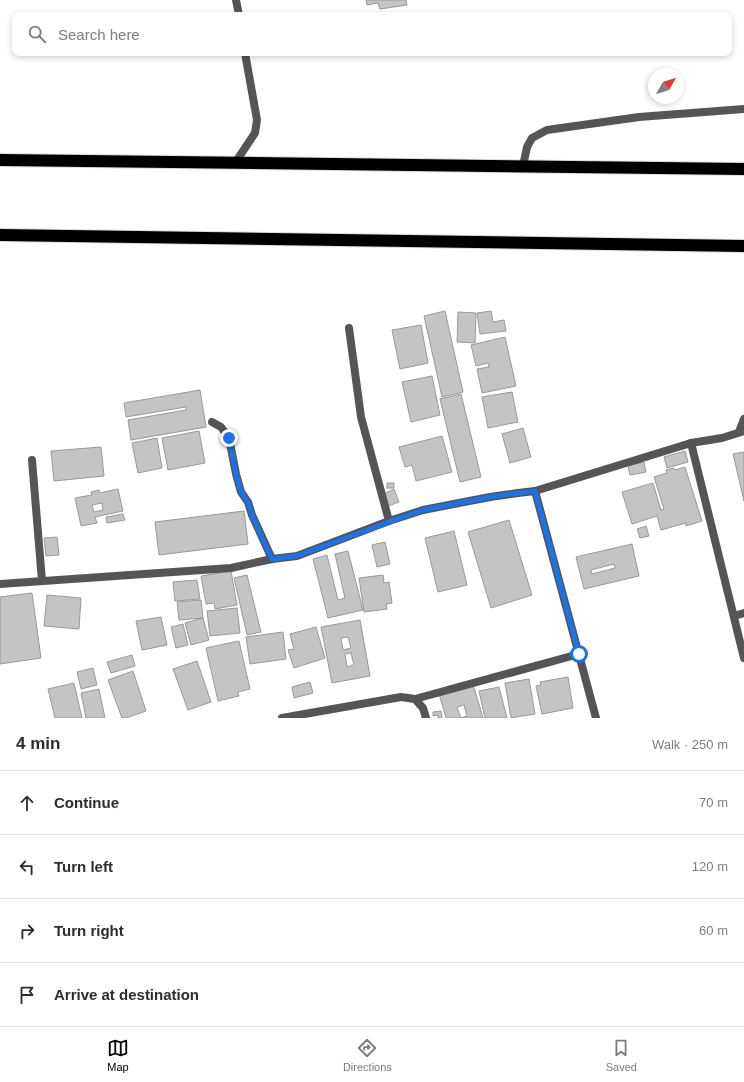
<!DOCTYPE html>
<html lang="en">
<head>
<meta charset="utf-8">
<style>
	body { margin:0; font-family:Arial,sans-serif; background:#f2f2f3; color:#2b2b33 }
	.compass { position:absolute; left:648px; top:68px; width:36px; height:36px; border-radius:50%; background:#fff; box-shadow:0 2px 6px #0003; rotate:51deg }
	.stop { position:absolute; width:12px; height:12px; margin:-9px; border:3px solid #1a73e8; border-radius:50%; background:#fff }
	.stop.end { background:#1a73e8; border-color:#fff; box-shadow:0 1px 4px #0008 }
	.list { margin:0; padding:0; list-style:none }
	h2 { display:flex; justify-content:space-between; align-items:center; height:52px; margin:0; padding:0 16px; font-size:17px }
	h2 small { font-size:13px; font-weight:400; color:#7c7c81 }
	.list li { display:grid; grid-template-columns:26px 1fr auto; gap:12px; align-items:center; box-sizing:border-box; height:64px; padding:0 16px; border-top:1px solid #e1e1e2 }
	.list b { display:block; font-size:15px; white-space:nowrap }
	.list em { font-size:13px; font-style:normal; color:#7c7c81 }
	.icon { flex:none; width:22px; height:22px; fill:none; stroke:currentColor; stroke-width:2; stroke-linecap:round; stroke-linejoin:round }
	.map { position:relative; flex:none; width:744px; height:718px; overflow:hidden }
	.search { position:absolute; background:#fff; box-shadow:0 2px 6px #0003; left:12px; right:12px; top:12px; height:44px; display:flex; align-items:center; gap:10px; box-sizing:border-box; padding:0 14px; border-radius:8px; color:#7c7c81; font-size:15px }
	.sheet { height:308px; background:#fff }
	nav { display:flex; justify-content:space-around; align-items:center; box-sizing:border-box; height:56px; border-top:1px solid #e1e1e2; background:#fff; font-size:11px; color:#7c7c81 }
	nav a { display:grid; justify-items:center; gap:2px }
	nav .on { color:#000 }
	.map>svg:first-child { display:block }
</style>
</head>
<body>
<div class="map">
<svg width="744" height="718" viewBox="0 0 744 718">
	<rect width="100%" height="100%" fill="#fff"/>
	<g fill="#c4c4c4" stroke="#999" fill-rule="evenodd">
		<path d="M366 0H406L407 5 380 9 378 3 367 5Z"/>
		<path d="M445 311 463 392 442 397 424 316Z"/>
		<path d="M491 311 493 322 504 320 506 331 480 334 477 313Z"/>
		<path d="M458 312 476 313 475 343 457 342Z"/>
		<path d="M421 325 428 363 400 369 392 330Z"/>
		<path d="M505 337 516 386 482 393 477 369 489 367 488 363 476 366 471 345Z"/>
		<path d="M432 376 440 415 411 422 402 382Z"/>
		<path d="M200 390 206 427 131 440 128 420 186 410V407L126 417 124 403Z"/>
		<path d="M512 392 518 422 488 428 482 397Z"/>
		<path d="M461 394 481 477 460 482 440 399Z"/>
		<path d="M523 428 531 457 510 463 502 434Z"/>
		<path d="M199 431 205 463 168 470 162 438Z"/>
		<path d="M442 436 452 472 416 481 412 465 405 467 399 447Z"/>
		<path d="M157 438 162 468 138 473 132 443Z"/>
		<path d="M101 447 104 476 54 481 51 451Z"/>
		<path d="M685 451 688 462 667 468 664 457Z"/>
		<path d="M744 452V501L733 454Z"/>
		<path d="M644 462 646 472 630 475 628 466Z"/>
		<path d="M685 467 702 521 686 526V523L661 530 657 516 632 524 622 492 653 483 661 510 664 509 654 477 667 473 666 470 674 468 675 470Z"/>
		<rect x="387" y="483" width="7" height="5"/>
		<path d="M118 489 123 511 95 517 97 523 81 526 75 498 92 495 91 492 99 490 100 493ZM102 503 103 510 94 512 92 505Z"/>
		<path d="M394 489 399 502 388 506 383 494Z"/>
		<path d="M244 511 248 544 159 555 155 522Z"/>
		<path d="M123 514 125 520 107 523 106 517Z"/>
		<path d="M509 520 532 595 491 608 468 532Z"/>
		<path d="M646 526 649 536 640 538 637 529Z"/>
		<path d="M454 531 467 585 438 592 425 538Z"/>
		<path d="M57 537 59 555 46 556 44 538Z"/>
		<path d="M385 542 390 564 377 567 372 545Z"/>
		<path d="M632 544 639 576 584 589 576 557ZM614 564 615 568 592 574 591 570Z"/>
		<path d="M348 551 363 610 328 618 313 559 327 555 338 600 345 598 335 554Z"/>
		<path d="M231 571 237 605 215 609 214 603 206 604 201 576Z"/>
		<path d="M247 575 261 632 247 635 234 578Z"/>
		<path d="M383 575 384 583 389 582 392 603 386 604 387 609 364 612 359 578Z"/>
		<path d="M197 580 200 599 175 601 173 582Z"/>
		<path d="M32 593 41 658 0 664V597Z"/>
		<path d="M47 595 81 598 79 629 44 626Z"/>
		<path d="M201 600 203 618 179 620 177 602Z"/>
		<path d="M237 608 240 633 210 636 207 611Z"/>
		<path d="M161 617 167 645 142 650 136 621Z"/>
		<path d="M203 618 209 640 191 645 185 623Z"/>
		<path d="M360 620 370 676 332 683 321 627ZM348 637 351 648 343 650 341 638ZM351 653 354 665 347 667 345 654Z"/>
		<path d="M183 624 188 645 176 648 171 627Z"/>
		<path d="M316 627 325 658 294 668 288 650 294 649 290 634Z"/>
		<path d="M283 632 286 659 250 664 246 637Z"/>
		<path d="M239 641 250 689 238 692 239 696 218 701 206 648Z"/>
		<path d="M132 655 135 666 111 673 107 662Z"/>
		<path d="M197 661 211 702 188 710 173 669Z"/>
		<path d="M93 668 97 685 81 689 77 672Z"/>
		<path d="M133 671 146 711 126 718H122L108 680Z"/>
		<path d="M568 677 573 708 542 714 536 686 541 685 540 682Z"/>
		<path d="M529 679 535 714 511 718 505 683Z"/>
		<path d="M310 682 313 693 294 698 292 687Z"/>
		<path d="M74 683 82 718H55L48 689Z"/>
		<path d="M473 684 483 718H446L439 694ZM464 705 467 716 461 718 457 707Z"/>
		<path d="M499 687 507 718H485L479 691Z"/>
		<path d="M99 689 105 718H86L81 693Z"/>
		<path d="M441 711 442 718H438V715L433 716V712Z"/>
	</g>
	<g fill="none" stroke-linecap="round" stroke-linejoin="round">
		<defs>
			<g id="highway">
				<path d="M0 160 744 169"/>
				<path d="M0 235 744 246"/>
			</g>
		</defs>
		<use href="#highway" stroke="#dbdbdb" stroke-width="14"/>
		<g stroke="#555" stroke-width="8">
			<path d="M236 0 239 15"/>
			<path d="M235 163 255 133 257 120 245 53"/>
			<path d="M523 166 527 147 532 138 547 130 639 117 744 109"/>
			<path d="M349 328 361 417 389 521"/>
			<path d="M212 422 221 427 229 438 236 474 241 492 248 502 252 515 272 559"/>
			<path d="M739 432 744 419"/>
			<path d="M691 443 744 658"/>
			<path d="M32 460 42 581"/>
			<path d="M535 491 596 718"/>
			<path d="M0 584 231 568 272 559 297 556 389 521 423 510 490 497 518 493 535 491 691 443 722 438 744 431"/>
			<path d="M734 616 744 613"/>
			<path d="M415 699 579 654"/>
			<path d="M282 718 401 697 415 699 423 708 426 718"/>
		</g>
		<use href="#highway" stroke="#000" stroke-width="12"/>
	</g>
	<g fill="none" stroke-linecap="round" stroke-linejoin="round">
		<path stroke="#1a73e8" stroke-width="5" d="M229 438 236 474 241 492 248 502 252 515 258 529 272 559 297 556 389 522 423 510 490 497 518 493 535 491 579 654"/>
	</g>
</svg>
<svg class="compass" viewBox="-18 -18 36 36"><path d="M0-13l5 13h-10z" fill="#e53935"/><path d="M0 13l5-13h-10z" fill="#7c7c81"/></svg>
<div class="stop" style="left:579px;top:654px"></div>
<div class="stop end" style="left:229px;top:438px"></div>
<div class="search"><svg class="icon" aria-label="search" viewBox="0 0 24 24"><circle cx="10" cy="10" r="6"/><path d="M15 15l6 6"/></svg>Search here</div>
</div>
<section class="sheet">
<h2>4 min<small>Walk · 250 m</small></h2>
<ul class="list">
<li><svg class="icon" aria-label="ahead" viewBox="0 0 24 24"><path d="M12 20V5M6 11l6-6 6 6"/></svg><div><b>Continue</b></div><em>70 m</em></li>
<li><svg class="icon" aria-label="left" viewBox="0 0 24 24"><path d="M17 20v-9H6M10 6l-5 5 5 5"/></svg><div><b>Turn left</b></div><em>120 m</em></li>
<li><svg class="icon" aria-label="right" viewBox="0 0 24 24"><path d="M7 20v-9h11M14 6l5 5-5 5"/></svg><div><b>Turn right</b></div><em>60 m</em></li>
<li><svg class="icon" aria-label="arrive" viewBox="0 0 24 24"><path d="M6 21V4h12l-3 4 3 4H6"/></svg><div><b>Arrive at destination</b></div></li>
</ul>
</section>
<nav>
<a class="on"><svg class="icon" aria-label="map" viewBox="0 0 24 24"><path d="M3 6l6-2 6 2 6-2v14l-6 2-6-2-6 2zM9 4v14M15 6v14"/></svg>Map</a>
<a><svg class="icon" aria-label="directions" viewBox="0 0 24 24"><path d="M12 3l9 9-9 9-9-9zM9 14v-3h6M13 9l2 2-2 2"/></svg>Directions</a>
<a><svg class="icon" aria-label="saved" viewBox="0 0 24 24"><path d="M7 4h10v16l-5-4-5 4z"/></svg>Saved</a>
</nav>
</body>
</html>
